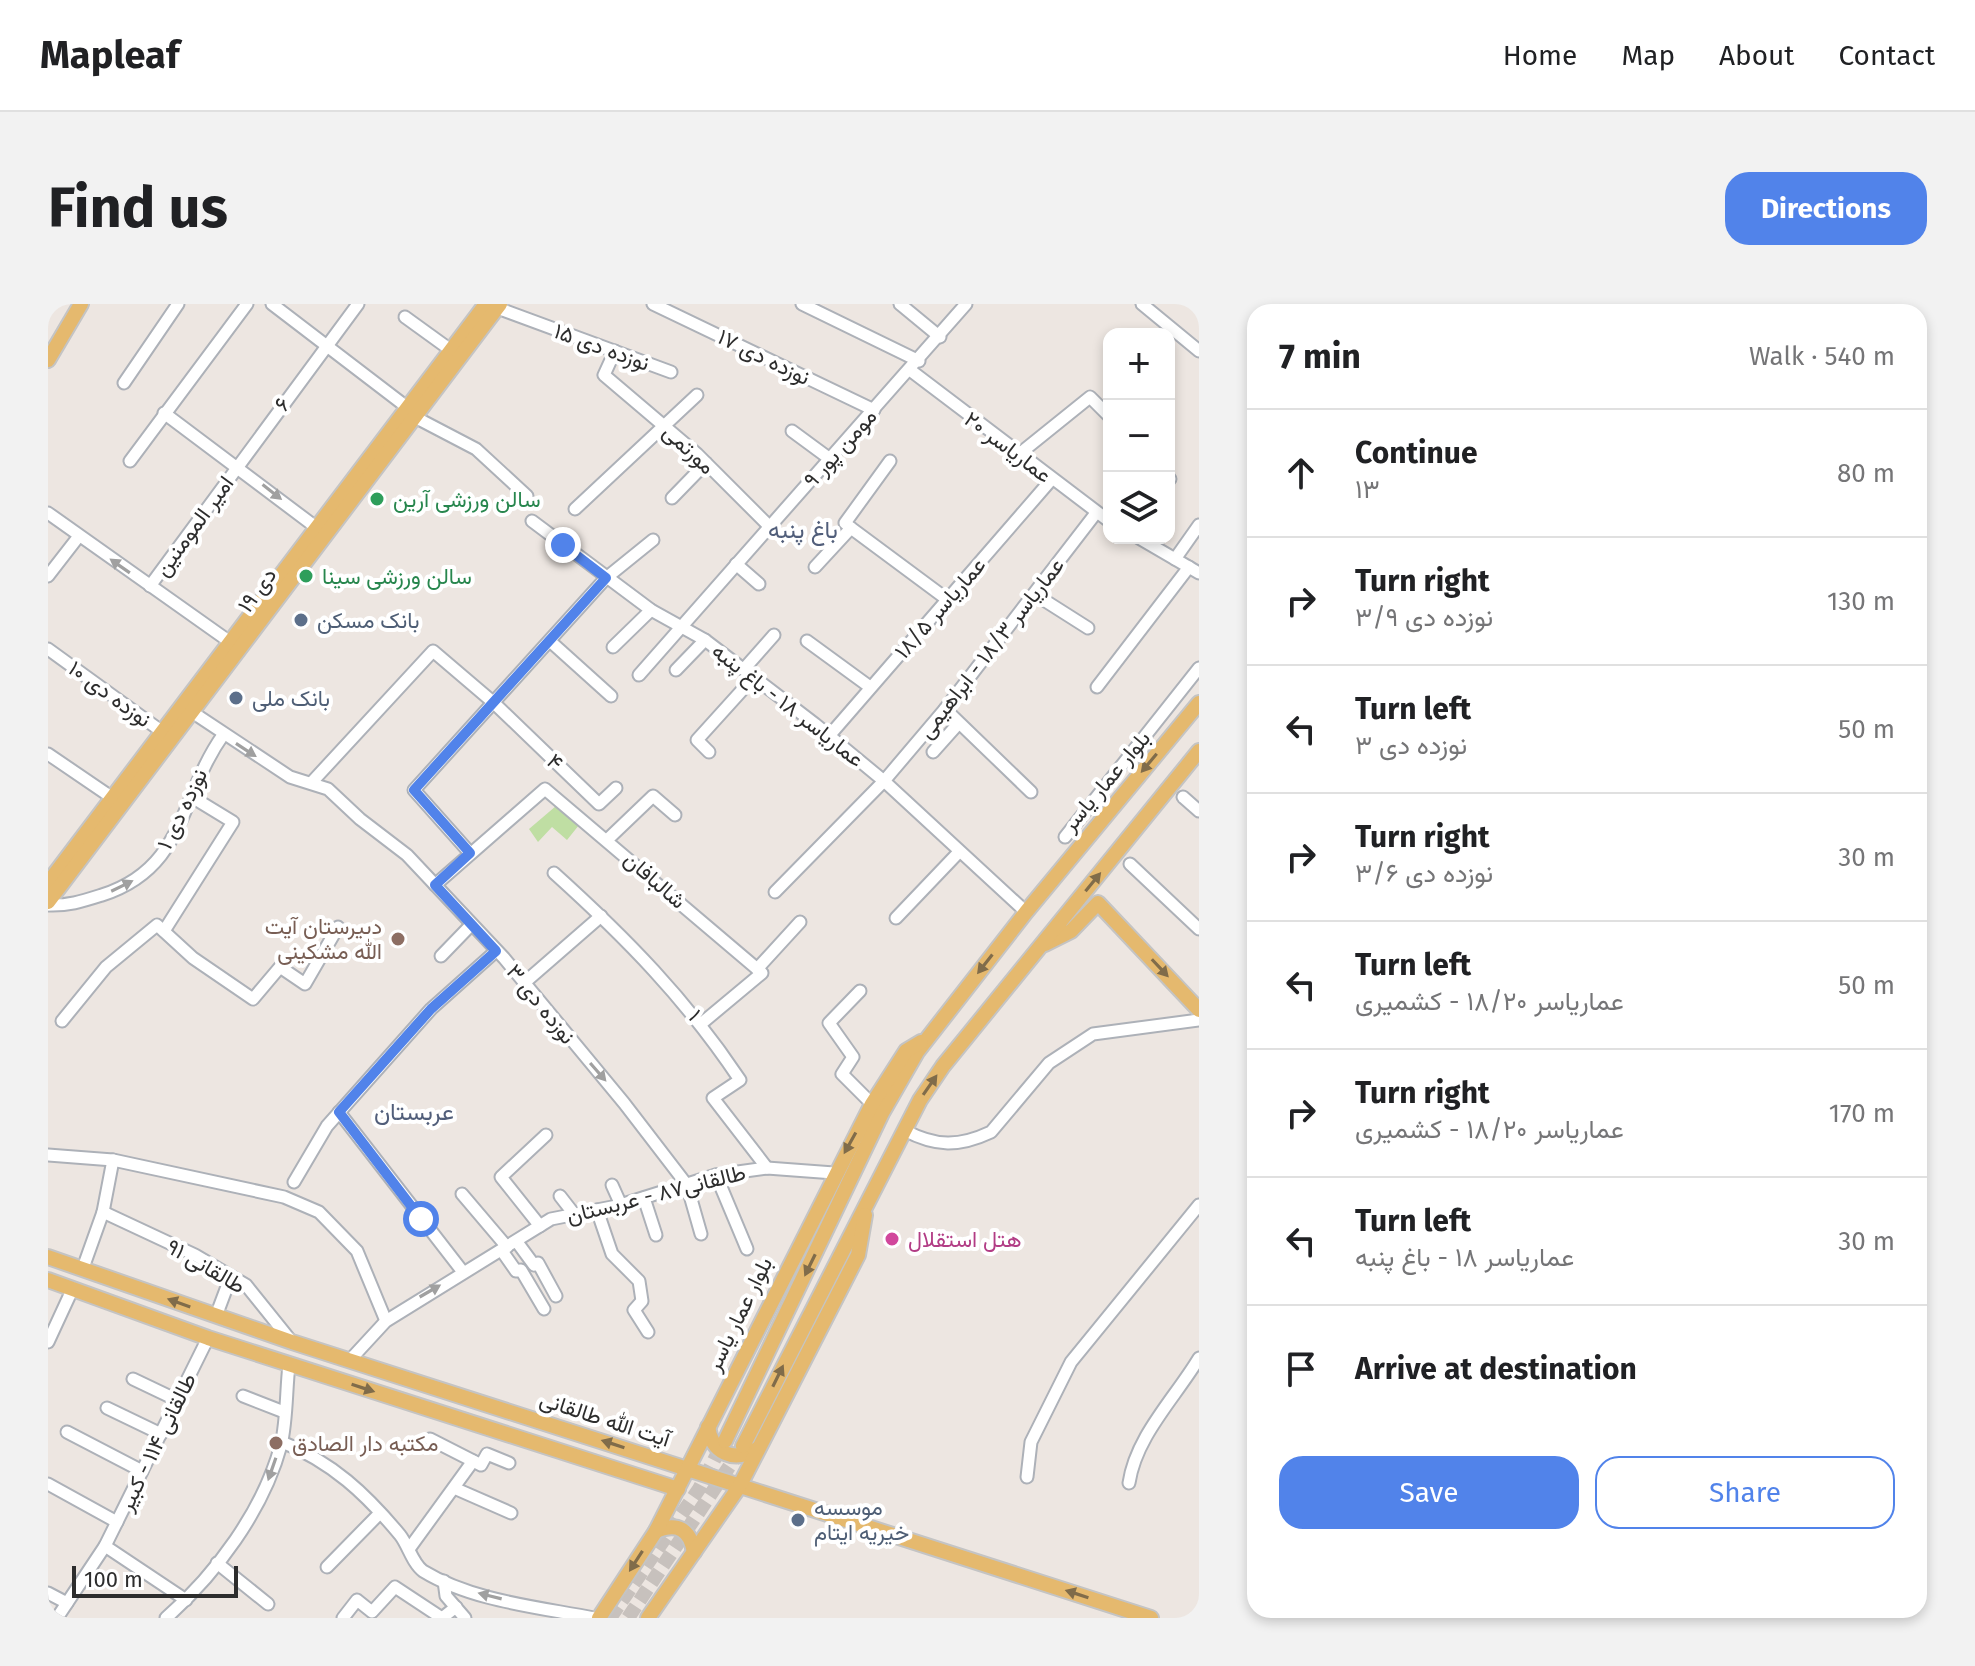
<!DOCTYPE html>
<html lang="en">
<head>
<meta charset="utf-8">
<style>
	body { margin:0; font-family:"Fira Sans",Vazirmatn,sans-serif; background:#f2f2f2; color:#202124 }
	.controls { position:absolute; right:24px; top:24px; display:grid; overflow:hidden; border-radius:16px; box-shadow:0 4px 12px #0003 }
	.controls button { width:72px; height:72px; display:grid; place-items:center; padding:0; border:0; border-bottom:2px solid #e0e0e0; background:#fff; color:#202124; font:40px sans-serif }
	.scale { position:absolute; left:24px; bottom:20px; width:166px; box-sizing:border-box; padding-left:8px; border:4px solid #2d2d2d; border-top:0; font-size:22px; line-height:28px; white-space:nowrap; color:#2d2d2d; -webkit-text-stroke:6px #fff; paint-order:stroke }
	.stop { position:absolute; width:24px; height:24px; margin:-18px; border:6px solid #5183ea; border-radius:50%; background:#fff }
	.stop.end { background:#5183ea; border-color:#fff; box-shadow:0 2px 8px #0008 }
	.list { margin:0; padding:0; list-style:none }
	h2 { display:flex; justify-content:space-between; align-items:center; height:104px; margin:0; padding:0 32px; font-size:34px }
	h2 small { font-size:26px; font-weight:400; color:#757577 }
	.list li { display:grid; grid-template-columns:52px 1fr auto; gap:24px; align-items:center; box-sizing:border-box; height:128px; padding:0 32px; border-top:2px solid #e0e0e0 }
	.list b { display:block; font-size:30px; white-space:nowrap }
	.list p { margin:0; font-size:26px; white-space:nowrap; color:#757577 }
	.list em { font-size:26px; font-style:normal; color:#757577 }
	.actions { display:flex; gap:16px; padding:24px 32px }
	.actions a { flex:1; padding:18px 0; border:2px solid #5183ea; border-radius:24px; text-align:center; font-size:28px; color:#5183ea }
	.actions .main { background:#5183ea; color:#fff }
	.icon { flex:none; width:44px; height:44px; fill:none; stroke:currentColor; stroke-width:2; stroke-linecap:round; stroke-linejoin:round }
	.map { position:relative; flex:none; width:1151px; height:1314px; overflow:hidden; border-radius:24px }
	header { display:flex; align-items:center; gap:48px; box-sizing:border-box; height:112px; padding:0 40px; background:#fff; border-bottom:2px solid #e0e0e0 }
	header strong { font-size:38px }
	nav { display:flex; gap:44px; margin-inline-start:auto; font-size:28px }
	.intro { display:flex; align-items:center; justify-content:space-between; box-sizing:border-box; height:192px; padding:0 48px }
	h1 { margin:0; font-size:56px }
	.button { padding:20px 36px; border-radius:24px; background:#5183ea; color:#fff; font-size:28px; font-weight:700 }
	main { display:flex; gap:48px; padding:0 48px }
	aside { flex:1; background:#fff; border-radius:24px; box-shadow:0 4px 12px #0003 }
	.map>svg:first-child { display:block }
</style>
</head>
<body>
<header>
<strong>Mapleaf</strong>
<nav><a>Home</a><a>Map</a><a>About</a><a>Contact</a></nav>
</header>
<div class="intro"><h1>Find us</h1><a class="button">Directions</a></div>
<main>
<div class="map">
<svg width="1151" height="1314" viewBox="0 0 1151 1314">
	<rect width="100%" height="100%" fill="#ede6e1"/>
	<path fill="#bfdea3" d="M508 502 531 521 519 536 504 523 490 538 481 525Z"/>
	<g fill="none" stroke-linecap="round" stroke-linejoin="round">
		<g stroke="#c7c1bd" stroke-width="14" stroke-dasharray="14 7" stroke-linecap="butt">
			<path d="M562 1314 651 1185 676 1137"/>
			<path d="M580 1314 695 1142"/>
		</g>
		<defs>
			<g id="minor">
				<path d="M224 0 360 104"/>
				<path d="M605 0 826 106"/>
				<path d="M754 0 871 57"/>
				<path d="M852 0 892 33"/>
				<path d="M1094 0 1151 47"/>
				<path d="M444 2 623 68"/>
				<path d="M357 13 404 47"/>
				<path d="M567 47 556 71 649 150 721 222"/>
				<path d="M862 66 1061 217"/>
				<path d="M76 79 130 0"/>
				<path d="M116 109 269 224"/>
				<path d="M361 110 428 145 479 192"/>
				<path d="M744 127 782 155"/>
				<path d="M970 151 1042 93 1061 112"/>
				<path d="M82 157 199 0"/>
				<path d="M1121 174 1122 175"/>
				<path d="M624 194 658 159"/>
				<path d="M527 205 649 91"/>
				<path d="M0 209 182 338"/>
				<path d="M484 217 603 306 657 336 767 420 836 477 978 608"/>
				<path d="M803 224 900 296"/>
				<path d="M1091 234 1151 269"/>
				<path d="M1127 255 1151 221"/>
				<path d="M688 260 711 280"/>
				<path d="M767 263 803 224 797 219 842 157"/>
				<path d="M0 272 31 232"/>
				<path d="M102 282 310 0"/>
				<path d="M988 291 1040 324"/>
				<path d="M759 337 822 383"/>
				<path d="M503 338 563 392"/>
				<path d="M565 343 603 306"/>
				<path d="M0 345 120 432"/>
				<path d="M696 365 726 331"/>
				<path d="M628 366 657 336"/>
				<path d="M591 371 918 0"/>
				<path d="M1049 383 1141 263"/>
				<path d="M138 404 242 473 280 485 312 515 359 551 456 654 576 799 639 881 653 930"/>
				<path d="M897 405 983 488"/>
				<path d="M781 432 1003 176"/>
				<path d="M661 448 649 436 706 373"/>
				<path d="M885 448 910 420"/>
				<path d="M0 450 69 497"/>
				<path d="M264 478 385 347 446 399 551 500 568 484"/>
				<path d="M1135 493 1151 507"/>
				<path d="M1017 533 1151 364"/>
				<path d="M559 536 605 492 627 511"/>
				<path d="M422 549 366 486 558 274 605 236"/>
				<path d="M1082 560 1151 625"/>
				<path d="M506 569C578 634 638 695 692 776L665 794 719 864"/>
				<path d="M387 581 497 485 714 669 654 719"/>
				<path d="M727 588 836 477 897 405 1048 209"/>
				<path d="M0 601C20 602 35 597 54 591 138 564 131 493 175 431"/>
				<path d="M848 614 911 548"/>
				<path d="M116 627 185 518 144 493"/>
				<path d="M393 652 423 621"/>
				<path d="M709 665 752 618"/>
				<path d="M476 679 553 612"/>
				<path d="M812 687 781 719 805 753 794 770 824 800"/>
				<path d="M14 717 58 663 109 621 145 654 205 695 232 663 257 680 290 623"/>
				<path d="M291 808 415 968"/>
				<path d="M856 826C888 843 911 843 943 828L1001 759 1045 730 1151 716"/>
				<path d="M0 851 65 856 236 893 271 908 309 947 338 1017"/>
				<path d="M668 871 699 945"/>
				<path d="M246 878 279 822 383 705 448 647"/>
				<path d="M564 881 573 901"/>
				<path d="M414 890 459 943"/>
				<path d="M512 892 526 910"/>
				<path d="M596 894 608 931"/>
				<path d="M549 906 564 950 591 977 594 997 586 1006 600 1028"/>
				<path d="M55 908 147 951 198 981 243 1037"/>
				<path d="M492 922 453 873 498 831"/>
				<path d="M469 938 486 961 490 959 508 992"/>
				<path d="M454 947 468 967 473 966 496 1005"/>
				<path d="M35 964 55 908 65 856"/>
				<path d="M168 1012 183 972"/>
				<path d="M0 1038 25 984"/>
				<path d="M302 1056 338 1017 503 915 569 902 668 871 719 864 786 869"/>
				<path d="M85 1075 129 1096"/>
				<path d="M195 1092 236 1108"/>
				<path d="M59 1104 113 1130"/>
				<path d="M19 1128 94 1167"/>
				<path d="M382 1135 433 1161 439 1150 461 1159"/>
				<path d="M234 1138C284 1158 318 1190 352 1231 360 1241 365 1260 375 1267 424 1297 490 1303 546 1314"/>
				<path d="M979 1173 983 1138 1023 1058 1151 901"/>
				<path d="M1081 1179C1088 1132 1127 1094 1151 1054"/>
				<path d="M0 1180 69 1218"/>
				<path d="M406 1184 463 1209"/>
				<path d="M57 1242 138 1296"/>
				<path d="M361 1245 425 1157"/>
				<path d="M169 1259 220 1300"/>
				<path d="M279 1263 332 1209"/>
				<path d="M396 1277 398 1292 417 1314"/>
				<path d="M0 1289 19 1299"/>
				<path d="M9 1314 57 1242 160 1034"/>
				<path d="M118 1314C168 1270 215 1207 233 1141 239 1116 238 1086 241 1061"/>
				<path d="M295 1314 309 1296 324 1308 347 1283 394 1314 408 1303"/>
			</g>
			<g id="major">
				<path d="M0 56 33 0"/>
				<path d="M0 579 438 0"/>
				<path d="M0 598 452 0"/>
				<path d="M997 640 1023 627 1050 599 1151 706"/>
				<path d="M0 953 244 1038 1103 1314"/>
				<path d="M0 976 160 1034 630 1185"/>
				<path d="M660 1123C664 1149 685 1159 709 1145"/>
				<path d="M677 1137 834 809 869 748 978 608 1151 399"/>
				<path d="M695 1142 872 796 895 762 1151 447"/>
				<path d="M608 1227C629 1218 642 1225 646 1248"/>
				<path d="M551 1314 608 1227 824 800 858 747 873 738"/>
				<path d="M600 1314 691 1183 810 951 817 911"/>
			</g>
		</defs>
		<use href="#minor" stroke="#adb1b8" stroke-width="15"/>
		<use href="#major" stroke="#c4c4c4" stroke-width="18"/>
		<use href="#minor" stroke="#fff" stroke-width="11"/>
		<use href="#major" stroke="#e5b96e" stroke-width="14"/>
	</g>
	<defs><path id="oneway-solid" d="M-6-.8H1V-3.2L6.5 0L1 3.2V.8H-6Z" transform="scale(2)"/></defs>
	<g fill="#a0a0a0">
		<use href="#oneway-solid" transform="translate(224 188) rotate(38)"/>
		<use href="#oneway-solid" transform="translate(72 262) rotate(-145)"/>
		<use href="#oneway-solid" transform="translate(198 446) rotate(33)"/>
		<use href="#oneway-solid" transform="translate(74 582) rotate(-26)"/>
		<use href="#oneway-solid" transform="translate(550 768) rotate(49)"/>
		<use href="#oneway-solid" transform="translate(382 987) rotate(-30)"/>
		<use href="#oneway-solid" transform="translate(224 1165) rotate(109)"/>
		<use href="#oneway-solid" transform="translate(442 1292) rotate(-166)"/>
	</g>
	<g fill="#806c4a">
		<use href="#oneway-solid" transform="translate(1101 459) rotate(130)"/>
		<use href="#oneway-solid" transform="translate(1045 578) rotate(-51)"/>
		<use href="#oneway-solid" transform="translate(937 660) rotate(128)"/>
		<use href="#oneway-solid" transform="translate(1112 664) rotate(47)"/>
		<use href="#oneway-solid" transform="translate(882 781) rotate(-55)"/>
		<use href="#oneway-solid" transform="translate(802 839) rotate(119)"/>
		<use href="#oneway-solid" transform="translate(762 961) rotate(116)"/>
		<use href="#oneway-solid" transform="translate(131 999) rotate(-160)"/>
		<use href="#oneway-solid" transform="translate(730 1072) rotate(-64)"/>
		<use href="#oneway-solid" transform="translate(315 1084) rotate(18)"/>
		<use href="#oneway-solid" transform="translate(565 1140) rotate(-162)"/>
		<use href="#oneway-solid" transform="translate(588 1257) rotate(123)"/>
		<use href="#oneway-solid" transform="translate(1029 1290) rotate(-162)"/>
	</g>
	<g fill="none" stroke-linecap="round" stroke-linejoin="round">
		<path stroke="#5183ea" stroke-width="10" d="M373 915 291 808 383 705 448 647 387 581 422 549 366 486 558 274 515 241"/>
	</g>
	<g fill="#2e9e5b" stroke="#fff" stroke-width="3">
		<circle cx="329" cy="195" r="8"/>
		<circle cx="258" cy="272" r="8"/>
	</g>
	<g fill="#5c6f8a" stroke="#fff" stroke-width="3">
		<circle cx="253" cy="316" r="8"/>
		<circle cx="188" cy="394" r="8"/>
		<circle cx="750" cy="1216" r="8"/>
	</g>
	<g fill="#8d6e63" stroke="#fff" stroke-width="3">
		<circle cx="350" cy="635" r="8"/>
		<circle cx="228" cy="1139" r="8"/>
	</g>
	<circle fill="#d1479c" stroke="#fff" stroke-width="3" cx="844" cy="935" r="8"/>
	<g text-anchor="middle" dominant-baseline="central" stroke-width="8" stroke-linejoin="round" paint-order="stroke">
		<g font-size="22" fill="#2d2d2d" stroke="#fff">
			<text transform="translate(554 43) rotate(20)">نوزده دی ۱۵</text>
			<text transform="translate(716 53) rotate(26)">نوزده دی ۱۷</text>
			<text transform="translate(234 100) rotate(-54)">۶</text>
			<text transform="translate(960 143) rotate(37)">عماریاسر ۲۰</text>
			<text transform="translate(792 144) rotate(-48)">مومن پور ۹</text>
			<text transform="translate(641 145) rotate(43)">مورتمی</text>
			<text transform="translate(146 222) rotate(-54)">امیر المومنین</text>
			<text transform="translate(209 286) rotate(-54)">۱۹ دی</text>
			<text transform="translate(892 304) rotate(-49)">عماریاسر ۱۸/۵</text>
			<text transform="translate(943 344) rotate(-52)">عماریاسر ۱۸/۳ - ابراهیمی</text>
			<text transform="translate(62 390) rotate(36)">نوزده دی ۱۰</text>
			<text transform="translate(740 401) rotate(38)">عماریاسر ۱۸ - باغ پنبه</text>
			<text transform="translate(507 458) rotate(44)">۴</text>
			<text transform="translate(1058 477) rotate(-50)">بلوار عمار یاسر</text>
			<text transform="translate(134 505) rotate(-64)">نوزده دی ۱</text>
			<text transform="translate(607 576) rotate(41)">شالبافان</text>
			<text transform="translate(493 700) rotate(51)">نوزده دی ۳</text>
			<text transform="translate(647 711) rotate(50)">۱</text>
			<text transform="translate(608 890) rotate(-14)">طالقانی۸۷ - عربستان</text>
			<text transform="translate(158 962) rotate(30)">طالقانی ۹۱</text>
			<text transform="translate(691 1010) rotate(-64)">بلوار عمار یاسر</text>
			<text transform="translate(557 1115) rotate(18)">آیت الله طالقانی</text>
			<text transform="translate(109 1138) rotate(-64)">طالقانی ۱۱۴ - کبیر</text>
		</g>
		<g font-size="22" fill="#27864d" stroke="#fff" text-anchor="start">
			<text x="345" y="195">سالن ورزشی آرین</text>
			<text x="274" y="272">سالن ورزشی سینا</text>
		</g>
		<g font-size="22" fill="#4e5e75" stroke="#fff" text-anchor="start">
			<text x="269" y="316">بانک مسکن</text>
			<text x="204" y="394">بانک ملی</text>
			<text x="766" y="1203">موسسه<tspan x="766" dy="25">خیریه ایتام</tspan></text>
		</g>
		<g font-size="22" fill="#785e54" stroke="#fff" text-anchor="end">
			<text x="334" y="622">دبیرستان آیت<tspan x="334" dy="25">الله مشکینی</tspan></text>
			<text x="244" y="1139" text-anchor="start">مکتبه دار الصادق</text>
		</g>
		<g font-size="22" fill="#b23c85" stroke="#fff" text-anchor="start">
			<text x="860" y="935">هتل استقلال</text>
		</g>
		<g font-size="24" fill="#515e7a" stroke="#fff">
			<text x="755" y="226">باغ پنبه</text>
			<text x="366" y="808">عربستان</text>
		</g>
	</g>
</svg>
<div class="controls">
<button>+</button>
<button>−</button>
<button><svg class="icon" aria-label="layers" viewBox="0 0 24 24"><path d="M12 4l9 5-9 5-9-5zM3 14l9 5 9-5"/></svg></button>
</div>
<div class="scale">100 m</div>
<div class="stop" style="left:373px;top:915px"></div>
<div class="stop end" style="left:515px;top:241px"></div>
</div>
<aside>
<h2>7 min<small>Walk · 540 m</small></h2>
<ul class="list">
<li><svg class="icon" aria-label="ahead" viewBox="0 0 24 24"><path d="M12 20V5M6 11l6-6 6 6"/></svg><div><b>Continue</b><p>۱۳</p></div><em>80 m</em></li>
<li><svg class="icon" aria-label="right" viewBox="0 0 24 24"><path d="M7 20v-9h11M14 6l5 5-5 5"/></svg><div><b>Turn right</b><p>نوزده دی ۳/۹</p></div><em>130 m</em></li>
<li><svg class="icon" aria-label="left" viewBox="0 0 24 24"><path d="M17 20v-9H6M10 6l-5 5 5 5"/></svg><div><b>Turn left</b><p>نوزده دی ۳</p></div><em>50 m</em></li>
<li><svg class="icon" aria-label="right" viewBox="0 0 24 24"><path d="M7 20v-9h11M14 6l5 5-5 5"/></svg><div><b>Turn right</b><p>نوزده دی ۳/۶</p></div><em>30 m</em></li>
<li><svg class="icon" aria-label="left" viewBox="0 0 24 24"><path d="M17 20v-9H6M10 6l-5 5 5 5"/></svg><div><b>Turn left</b><p>عماریاسر ۱۸/۲۰ - کشمیری</p></div><em>50 m</em></li>
<li><svg class="icon" aria-label="right" viewBox="0 0 24 24"><path d="M7 20v-9h11M14 6l5 5-5 5"/></svg><div><b>Turn right</b><p>عماریاسر ۱۸/۲۰ - کشمیری</p></div><em>170 m</em></li>
<li><svg class="icon" aria-label="left" viewBox="0 0 24 24"><path d="M17 20v-9H6M10 6l-5 5 5 5"/></svg><div><b>Turn left</b><p>عماریاسر ۱۸ - باغ پنبه</p></div><em>30 m</em></li>
<li><svg class="icon" aria-label="arrive" viewBox="0 0 24 24"><path d="M6 21V4h12l-3 4 3 4H6"/></svg><div><b>Arrive at destination</b></div></li>
</ul>
<div class="actions"><a class="main">Save</a><a>Share</a></div>
</aside>
</main>
</body>
</html>
